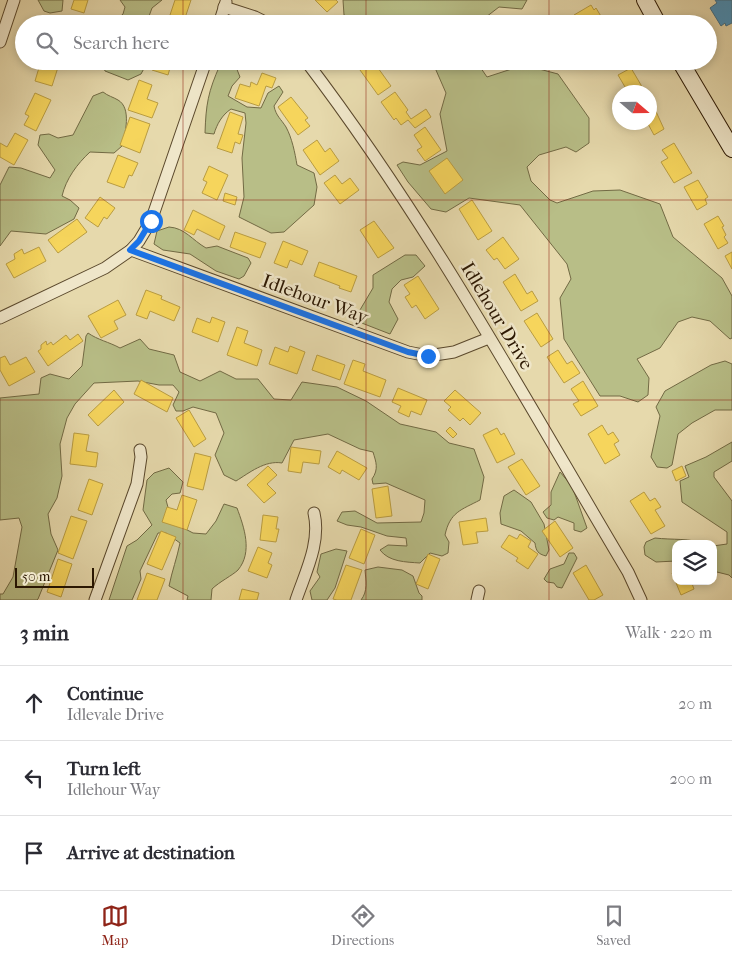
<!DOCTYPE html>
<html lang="en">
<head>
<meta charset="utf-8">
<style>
	body { margin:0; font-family:"IM FELL French Canon",serif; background:#f7f7f7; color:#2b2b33 }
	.controls { position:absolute; right:15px; bottom:15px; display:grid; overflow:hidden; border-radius:10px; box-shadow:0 2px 8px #0003 }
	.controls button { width:45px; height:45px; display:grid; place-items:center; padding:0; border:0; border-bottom:1px solid #e1e1e2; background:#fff; color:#2b2b33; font:25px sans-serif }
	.compass { position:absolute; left:612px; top:85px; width:45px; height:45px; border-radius:50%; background:#fff; box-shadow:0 2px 8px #0003; rotate:110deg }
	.scale { position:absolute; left:15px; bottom:12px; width:79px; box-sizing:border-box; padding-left:5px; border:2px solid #2b1702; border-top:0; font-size:14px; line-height:18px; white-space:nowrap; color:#2b1702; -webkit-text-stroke:4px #efe6c9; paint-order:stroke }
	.stop { position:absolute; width:15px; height:15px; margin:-11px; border:4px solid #1a73e8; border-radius:50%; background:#fff }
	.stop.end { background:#1a73e8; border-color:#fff; box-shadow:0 1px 5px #0008 }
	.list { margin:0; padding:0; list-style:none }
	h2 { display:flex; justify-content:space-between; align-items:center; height:65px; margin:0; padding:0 20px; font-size:21px }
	h2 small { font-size:16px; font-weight:400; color:#7c7c81 }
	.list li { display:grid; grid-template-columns:32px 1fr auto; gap:15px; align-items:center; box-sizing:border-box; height:75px; padding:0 20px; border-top:1px solid #e1e1e2 }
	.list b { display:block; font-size:19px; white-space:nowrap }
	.list p { margin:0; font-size:16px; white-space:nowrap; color:#7c7c81 }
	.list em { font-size:16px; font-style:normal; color:#7c7c81 }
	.icon { flex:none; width:28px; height:28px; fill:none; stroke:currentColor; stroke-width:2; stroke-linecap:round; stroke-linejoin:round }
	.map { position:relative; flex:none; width:732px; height:600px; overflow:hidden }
	.search { position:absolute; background:#fff; box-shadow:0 2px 8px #0003; left:15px; right:15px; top:15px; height:55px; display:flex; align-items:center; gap:12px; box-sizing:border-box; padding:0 18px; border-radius:28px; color:#7c7c81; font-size:19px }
	.sheet { height:290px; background:#fff }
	nav { display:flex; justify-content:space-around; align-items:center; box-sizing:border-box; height:70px; border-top:1px solid #e1e1e2; background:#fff; font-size:14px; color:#7c7c81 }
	nav a { display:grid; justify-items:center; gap:2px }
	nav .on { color:#8f2418 }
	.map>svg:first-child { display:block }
</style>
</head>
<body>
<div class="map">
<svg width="732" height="600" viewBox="0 0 732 600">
	<rect width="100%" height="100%" fill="#e6d9ac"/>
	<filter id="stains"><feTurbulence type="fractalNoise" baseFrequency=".004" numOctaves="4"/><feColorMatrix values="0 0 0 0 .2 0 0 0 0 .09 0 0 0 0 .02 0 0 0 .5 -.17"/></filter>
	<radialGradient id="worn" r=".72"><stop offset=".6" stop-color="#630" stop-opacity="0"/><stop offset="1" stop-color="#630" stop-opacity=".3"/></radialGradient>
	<g fill="#b8be87" stroke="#726a44">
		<path d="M38 0H63L62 11 50 13 44 11Z"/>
		<path d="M120 0H162L152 8 148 19 151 24H112L123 14 125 7Z"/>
		<path d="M343 0H527L522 9 499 7 477 24H407L403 21 399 24H369L344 15Z"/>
		<path d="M101 61H148L141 74 128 80 105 71Z"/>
		<path d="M432 61H476L487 77 524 65 558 74 589 118V143L576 152 566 147 539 155 527 167 531 181 550 200 557 203 593 191 620 190 660 204 673 237 722 278 732 296V338L730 339 710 321 692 317 678 322 660 348 637 359 649 378 648 395 638 402 620 396H600L564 339 560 298 571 279 567 264 520 205 469 198 446 212 431 209 408 182 397 165 403 162 420 165 447 151 440 114 446 93Z"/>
		<path d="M220 65 236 67 240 77 232 86 228 96 247 107 261 108 268 93 279 86 283 92 274 106C276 116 281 119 286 127 292 138 295 153 297 165L314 173 317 187 314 205 284 232 271 233 239 217 244 197 242 158 246 123 245 113 231 109C222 115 217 124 214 134L205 133C206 104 208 92 220 65Z"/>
		<path d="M103 92C108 96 113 97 118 100 132 108 125 134 122 146L114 153 90 152C77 164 66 179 62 196L70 200 79 208 74 219 46 234 11 231 0 246V185L9 167 21 168 50 178 55 170 38 145 40 135 49 134 58 138 73 135 93 96Z"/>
		<path d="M169 227C185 228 192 240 206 248L217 246 248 258 251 263 244 276 239 279 216 271 190 254 163 250 154 244 157 231Z"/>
		<path d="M405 255H416L425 266 413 277 401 280 392 289 389 302 398 319 390 334 354 320 373 288V275Z"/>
		<path d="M88 333C98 340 109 342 120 348L140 339 149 349 174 355 180 372 200 381 220 371 236 379H258L274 399 291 400 302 382 337 387 366 401 400 424 436 432 449 443 474 449 484 477 480 500C461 510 450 512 445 535L449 542 448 553 442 556 430 553 420 563C406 562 389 562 380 550L388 545 407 546 406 538 387 536 361 527 347 525 337 521 342 512 355 511 377 523 421 522 424 513 425 500 386 483 373 484 372 479C379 469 376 462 373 452L360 449 328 434 294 440 282 463C265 460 249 473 236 481L224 475 215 455 224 433 216 413 193 407 183 411H176L173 405 179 392 173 385H159L138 381 94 383 75 404 67 418 60 444 62 476 57 498 48 514 51 534 58 550 38 599 37 600H0V594H3L13 577 22 527 19 518 0 520V398L39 394 41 378 50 374 69 379 82 366 86 336Z"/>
		<path d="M725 361 732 364V410H715L692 423 678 434 672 465 667 468 657 467 651 457 660 416 656 407 665 391 711 365Z"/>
		<path d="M732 442V461L714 472V477L732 501V578L729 575 713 571V546L727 544V532L682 502 680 481 689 477 685 466 706 457Z"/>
		<path d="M169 468 183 482 180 493 172 494 166 500 172 522 193 533 206 534 216 521 224 504 237 508C244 527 253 552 238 570 233 575 219 582 212 589L211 600H187L188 596 169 586C172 571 177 558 180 543L166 533H158L140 571 141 579 132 600H109L127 546 137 540 152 525 143 510 147 480 154 473Z"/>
		<path d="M560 472 572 486 587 528 581 532 574 530V523L558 517 554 520 547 518 543 512 551 505V492Z"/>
		<path d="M514 490 531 502 544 524 549 550 546 556C538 554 536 551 535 543L521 531 501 524 500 513 504 496Z"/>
		<path d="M655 538C672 540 690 538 706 544H676V561L656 562 645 555 644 547 646 542Z"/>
		<path d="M336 549 347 551 335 588 327 600H312L310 591 320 577 317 572 321 554Z"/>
		<path d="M569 553H574L577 558 562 588 557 587 554 583 547 582 544 579 550 569 564 564Z"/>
		<path d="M378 567 402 570 413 576 419 593 422 596V600H361C368 591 366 581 365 570Z"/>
	</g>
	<g fill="#f6d55c" stroke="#b99c41">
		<path d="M74 0H88L84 13 71 9Z"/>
		<path d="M175 0H191L183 24H167Z"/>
		<path d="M315 0H336L338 2 327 12Z"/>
		<path d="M591 5 594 10 596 8 605 23 578 24 574 15Z"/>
		<path d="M63 18 77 23 76 24H60Z"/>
		<path d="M41 61H60L52 86 35 81Z"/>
		<path d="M155 61H172L168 75 152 70Z"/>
		<path d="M373 61 391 86 378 95 360 70Z"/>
		<path d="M631 68 641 85 643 92H628L618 75Z"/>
		<path d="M262 73 276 78 272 88 266 86 259 106 235 98 240 84 250 87 251 82 257 85Z"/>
		<path d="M139 80 152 85 147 99 158 103 152 118 128 110Z"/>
		<path d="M395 92 408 110 406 112 411 119 426 109 431 117 415 128 408 120 401 125 396 118 394 120 381 102Z"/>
		<path d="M35 93 51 100 36 131 24 125 29 116 25 114Z"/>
		<path d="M291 97 308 118 305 120 310 126 298 135 278 107Z"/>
		<path d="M653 105 664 129 654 135 647 122H650V106Z"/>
		<path d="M230 112 243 117 238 134 243 135 240 144 235 142 232 153 217 148Z"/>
		<path d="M130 117 150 124 140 153 120 145Z"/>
		<path d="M425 127 441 150 425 161 417 150 422 147 414 135Z"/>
		<path d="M15 133 28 140 14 165 0 157V143L7 147Z"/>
		<path d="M317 140 325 152 330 148 339 161 320 175 303 150Z"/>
		<path d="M674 143 692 173 674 183 661 162 668 158 662 150Z"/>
		<path d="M118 155 138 163 132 176 129 175 124 188 107 182Z"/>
		<path d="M447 158 463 180 445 194 429 171Z"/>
		<path d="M209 166 228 175 217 200 202 193 207 182 203 180Z"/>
		<path d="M335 175 342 184 350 178 359 190 340 204 324 183Z"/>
		<path d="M698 180 708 197 705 199 707 204 697 210 684 187Z"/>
		<path d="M225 193 237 197 235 205 223 201Z"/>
		<path d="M100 197 115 208 107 219 104 217 98 227 85 218Z"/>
		<path d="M472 200 492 231 478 240 459 209Z"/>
		<path d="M193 210 225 226 219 240 197 229 194 235 184 230Z"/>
		<path d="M718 216 724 226 722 227 726 235 724 237 728 243 718 249 704 224Z"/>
		<path d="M77 219 87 232 58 253 48 240Z"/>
		<path d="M374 221 394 248 378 258 360 230Z"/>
		<path d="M235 232 266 243 260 258 230 247Z"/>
		<path d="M503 237 519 259 505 269 497 258 494 260 486 250Z"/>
		<path d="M283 241 308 251 302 265 290 260 287 268 274 263Z"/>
		<path d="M39 247 46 261 14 278 6 264 15 259 14 254 22 249 24 254Z"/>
		<path d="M732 252V269L725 256Z"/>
		<path d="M319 262 357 276 351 292 339 288 340 286 314 276Z"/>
		<path d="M515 274 527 294 532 291 538 301 521 311 503 282Z"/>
		<path d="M418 276 439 309 425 319 416 305 412 308 405 297 410 294 404 285Z"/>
		<path d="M146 290 162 296 161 299 180 307 174 321 150 311 147 319 136 315Z"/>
		<path d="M118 300 126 315 114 321 118 329 101 338 88 316Z"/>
		<path d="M537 313 553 339 541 347 524 321Z"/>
		<path d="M212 317 225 322 218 342 192 332 197 318 210 323Z"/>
		<path d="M237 327 248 331 244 343 262 350 257 366 227 355Z"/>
		<path d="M78 334 83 341 48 366 38 351 41 349V345L46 341 47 345 51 342 53 345 66 335 70 340Z"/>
		<path d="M290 346 305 352 297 374 269 364 275 347 288 352Z"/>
		<path d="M558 350 567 364 572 361 580 373 564 383 547 357Z"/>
		<path d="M317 355 345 365 340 380 312 370Z"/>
		<path d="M5 356 10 365 26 357 35 372 9 386 0 370V358Z"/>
		<path d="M353 360 365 364 363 371 386 380 380 397 344 384Z"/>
		<path d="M141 380 173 398 167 412 134 394Z"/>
		<path d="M583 381 598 406 581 416 573 404 579 401 571 389Z"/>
		<path d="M398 388 427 400 421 415 411 411 409 417 398 412 401 406 392 402Z"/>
		<path d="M114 390 124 402 98 426 88 415Z"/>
		<path d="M455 390 481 413 470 425 463 418 460 421 448 410 451 407 444 401Z"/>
		<path d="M189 410 206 439 194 447 176 418Z"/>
		<path d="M602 425 608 435 613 432 619 441 614 444 620 455 605 464 588 434Z"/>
		<path d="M450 427 457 434 453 438 446 431Z"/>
		<path d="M497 428 501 435 504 433 515 454 497 463 483 435Z"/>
		<path d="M74 433 89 435 86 451 98 453 96 467 70 464Z"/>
		<path d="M291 447 321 451 319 464 303 462 301 473 288 471Z"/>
		<path d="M337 451 367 468 359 480 342 470 340 474 328 467Z"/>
		<path d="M195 453 211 457 203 490 187 486Z"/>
		<path d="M522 459 540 486 526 495 508 467Z"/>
		<path d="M268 466 277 475 267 484 276 493 264 503 247 485Z"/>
		<path d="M682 466 686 476 676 481 672 471Z"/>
		<path d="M89 479 103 484 92 515 78 510Z"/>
		<path d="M388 486 392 516 376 518 372 489Z"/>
		<path d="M644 492 650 501 655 498 661 507 655 510 665 526 651 534 630 501Z"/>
		<path d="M182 495 197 500 187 530 162 522 167 507 177 510Z"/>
		<path d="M263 515 278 517 276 529H279L276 542 260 540Z"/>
		<path d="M71 516 87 521 73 559 58 553Z"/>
		<path d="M486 518 488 531 476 532 478 543 463 545 459 522Z"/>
		<path d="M555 521 573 548 560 557 542 531Z"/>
		<path d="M361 529 375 535 364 564 349 558Z"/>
		<path d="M161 531 176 537 162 570 147 564Z"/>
		<path d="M520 534 531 541 528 547 538 554 528 569 516 561 518 558 501 547 509 535 517 539Z"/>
		<path d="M258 547 272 553 268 563 272 565 267 578 248 571Z"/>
		<path d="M428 554 440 559 428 589 416 584Z"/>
		<path d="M58 559 72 564 61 597 47 592Z"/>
		<path d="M346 565 362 570 351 600H337L333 599Z"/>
		<path d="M586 565 603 595 594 600H589L573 573Z"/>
		<path d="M676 572V581H691L694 589 681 595 672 573Z"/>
		<path d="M147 573 165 579 157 600H137Z"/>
		<path d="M242 589 259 593 257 600H239Z"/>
	</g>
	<path fill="#4393c3" stroke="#3c6e89" d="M715 0H732V23L726 26 725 23 721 26 710 8 717 3Z"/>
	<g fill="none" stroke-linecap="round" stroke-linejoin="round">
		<defs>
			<g id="street">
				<path d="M224 7 255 17 269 24"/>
				<path d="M219 24 226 2"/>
				<path d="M0 42 14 0"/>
				<path d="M306 61C428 221 525 399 628 572L641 600"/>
				<path d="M131 250 408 352 428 356 454 352 489 338"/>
				<path d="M0 318 105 268 131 250 139 241 151 221 206 61"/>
				<path d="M95 600 137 484 141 457 140 450"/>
				<path d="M296 600C305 573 321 543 314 513"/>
				<path d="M477 600 479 591"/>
			</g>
			<g id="secondary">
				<path d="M645 0 658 24"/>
				<path d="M680 61 732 149"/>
			</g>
		</defs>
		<use href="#street" stroke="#5a482c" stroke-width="13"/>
		<use href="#secondary" stroke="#2b1702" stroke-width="18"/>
		<use href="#street" stroke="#efe6c9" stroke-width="11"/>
		<use href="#secondary" stroke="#efe6c9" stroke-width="16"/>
	</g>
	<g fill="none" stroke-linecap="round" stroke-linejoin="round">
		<path stroke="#1a73e8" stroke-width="6" d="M151 221 139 241 130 250 408 352 428 356"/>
	</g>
	<path fill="none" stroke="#8f2418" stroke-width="1" stroke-opacity="0.55" d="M183 0V24M366 0V24M549 0V24M183 61V600M366 61V600M549 61V600M0 200H732M0 400H732"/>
	<g text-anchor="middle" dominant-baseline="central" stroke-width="5" stroke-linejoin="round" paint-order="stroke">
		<g font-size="19" fill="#2b1702" stroke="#efe6c9">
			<text transform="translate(315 299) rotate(20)">Idlehour Way</text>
			<text transform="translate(497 316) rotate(59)">Idlehour Drive</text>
		</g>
	</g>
	<rect width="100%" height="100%" filter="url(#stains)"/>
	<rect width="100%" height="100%" fill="url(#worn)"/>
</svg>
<div class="controls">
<button><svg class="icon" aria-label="layers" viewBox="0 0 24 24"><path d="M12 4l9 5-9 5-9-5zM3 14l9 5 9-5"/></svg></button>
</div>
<svg class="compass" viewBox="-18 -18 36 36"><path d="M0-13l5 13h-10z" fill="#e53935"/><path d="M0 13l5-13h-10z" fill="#7c7c81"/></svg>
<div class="scale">50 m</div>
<div class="stop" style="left:151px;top:221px"></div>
<div class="stop end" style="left:428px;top:356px"></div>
<div class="search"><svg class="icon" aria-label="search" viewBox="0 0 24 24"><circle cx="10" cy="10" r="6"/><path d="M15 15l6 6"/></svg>Search here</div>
</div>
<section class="sheet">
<h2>3 min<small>Walk · 220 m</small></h2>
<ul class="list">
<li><svg class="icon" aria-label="ahead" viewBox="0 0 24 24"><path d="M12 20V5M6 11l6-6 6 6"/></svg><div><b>Continue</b><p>Idlevale Drive</p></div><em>20 m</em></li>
<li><svg class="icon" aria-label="left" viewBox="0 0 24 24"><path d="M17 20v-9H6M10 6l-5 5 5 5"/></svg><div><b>Turn left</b><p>Idlehour Way</p></div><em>200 m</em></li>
<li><svg class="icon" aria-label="arrive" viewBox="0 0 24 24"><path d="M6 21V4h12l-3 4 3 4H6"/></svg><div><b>Arrive at destination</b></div></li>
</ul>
</section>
<nav>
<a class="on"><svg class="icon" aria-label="map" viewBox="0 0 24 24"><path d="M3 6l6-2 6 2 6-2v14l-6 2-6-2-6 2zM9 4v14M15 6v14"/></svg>Map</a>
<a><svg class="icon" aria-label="directions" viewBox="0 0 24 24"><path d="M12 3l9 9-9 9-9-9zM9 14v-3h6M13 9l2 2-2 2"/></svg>Directions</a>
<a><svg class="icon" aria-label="saved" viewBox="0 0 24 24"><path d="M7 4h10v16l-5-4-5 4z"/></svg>Saved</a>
</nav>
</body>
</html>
